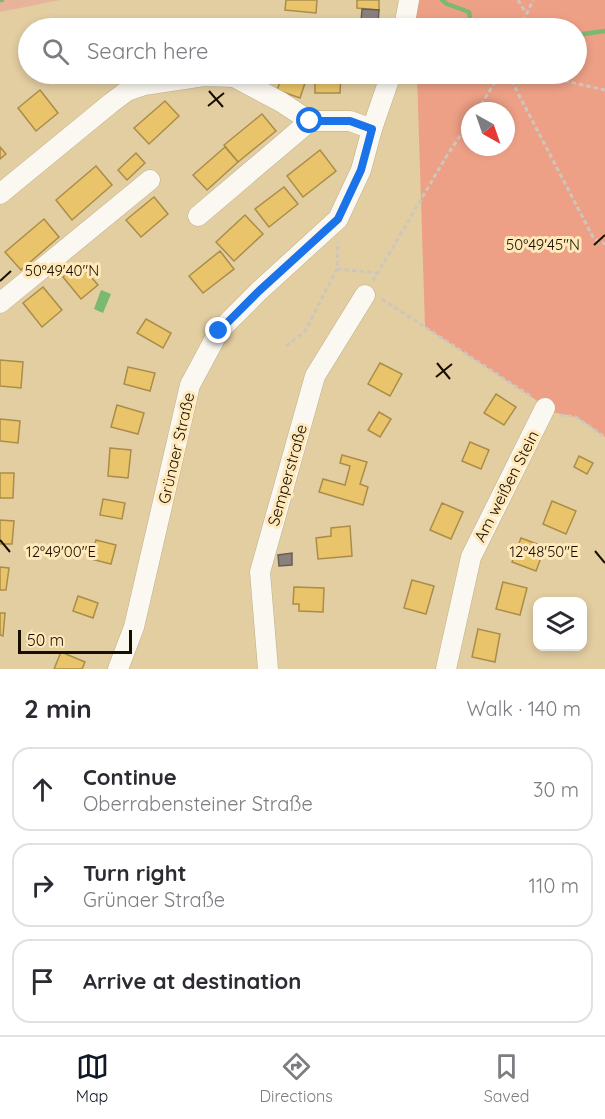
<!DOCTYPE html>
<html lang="en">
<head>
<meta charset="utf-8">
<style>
	body { margin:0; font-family:Quicksand,sans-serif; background:#f7f7f7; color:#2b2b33 }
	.controls { position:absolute; right:18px; bottom:18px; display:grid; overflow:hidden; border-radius:12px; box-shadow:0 3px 9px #0003 }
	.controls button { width:54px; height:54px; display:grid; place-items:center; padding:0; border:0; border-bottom:2px solid #e1e1e2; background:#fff; color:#2b2b33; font:30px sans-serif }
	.compass { position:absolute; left:461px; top:102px; width:54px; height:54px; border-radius:50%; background:#fff; box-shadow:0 3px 9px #0003; rotate:140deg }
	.scale { position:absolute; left:18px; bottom:15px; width:114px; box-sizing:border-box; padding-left:6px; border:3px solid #180e00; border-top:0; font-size:16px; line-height:21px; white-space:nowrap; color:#180e00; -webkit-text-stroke:4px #ffe9ba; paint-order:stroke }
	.stop { position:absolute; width:18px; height:18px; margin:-14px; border:4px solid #1a73e8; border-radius:50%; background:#fff }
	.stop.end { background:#1a73e8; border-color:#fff; box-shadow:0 2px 6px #0008 }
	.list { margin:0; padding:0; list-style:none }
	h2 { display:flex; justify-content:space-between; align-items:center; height:78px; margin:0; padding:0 24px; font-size:26px }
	h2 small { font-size:20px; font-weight:400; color:#7c7c81 }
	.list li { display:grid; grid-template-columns:39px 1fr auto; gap:18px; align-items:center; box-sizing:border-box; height:84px; margin:0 12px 12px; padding:0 12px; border:2px solid #e1e1e2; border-radius:18px }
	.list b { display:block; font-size:22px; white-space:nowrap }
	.list p { margin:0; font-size:20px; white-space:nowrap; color:#7c7c81 }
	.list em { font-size:20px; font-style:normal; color:#7c7c81 }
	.icon { flex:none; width:33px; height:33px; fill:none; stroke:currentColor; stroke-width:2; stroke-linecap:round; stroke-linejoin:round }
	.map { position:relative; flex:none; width:605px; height:669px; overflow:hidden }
	.search { position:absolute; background:#fff; box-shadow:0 3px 9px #0003; left:18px; right:18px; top:18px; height:66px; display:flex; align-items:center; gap:15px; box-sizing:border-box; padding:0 21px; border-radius:33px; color:#7c7c81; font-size:22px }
	.sheet { height:366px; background:#fff }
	nav { display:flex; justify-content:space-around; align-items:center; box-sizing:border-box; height:84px; border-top:2px solid #e1e1e2; background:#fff; font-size:16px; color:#7c7c81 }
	nav a { display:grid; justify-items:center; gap:3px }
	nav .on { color:#111827 }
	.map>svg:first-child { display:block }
</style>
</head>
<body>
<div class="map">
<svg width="605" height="669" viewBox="0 0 605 669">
	<rect width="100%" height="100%" fill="#e3cea2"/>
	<path fill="#e8b39b" d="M0 0H60L0 12Z"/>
	<path fill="#eda086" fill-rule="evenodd" d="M414 0H605V437C596 431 585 421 575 417 560 412 552 416 539 402L425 327 417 74H576V28H415ZM470 111H506V147H470Z"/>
	<path fill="#7bb970" d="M101 290 111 294 103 313 94 309Z"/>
	<g fill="#e9c46a" stroke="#aa8d4a" stroke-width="1.5">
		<path d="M286 0H317L316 13 285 10Z"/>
		<path d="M357 0H379V10L357 8Z"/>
		<path d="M160 25 161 28H136Z"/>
		<path d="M90 74H110L97 83Z"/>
		<path d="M283 74H296L307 77 300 98 277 90Z"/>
		<path d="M315 74H341L340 93H315Z"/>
		<path d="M40 90 58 113 36 131 18 108Z"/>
		<path d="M165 101 179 116 149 144 134 128Z"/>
		<path d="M262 114 276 131 238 162 224 145Z"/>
		<path d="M0 147 6 154 0 159Z"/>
		<path d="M225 147 238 162 207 190 193 175Z"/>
		<path d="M320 150 336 171 303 197 287 176Z"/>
		<path d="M136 153 145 163 127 180 118 170Z"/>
		<path d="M96 166 112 185 72 220 56 200Z"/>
		<path d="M284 187 298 204 269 227 255 209Z"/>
		<path d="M154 197 168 214 141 237 126 220Z"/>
		<path d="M245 215 263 234 234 261 216 242Z"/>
		<path d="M44 219 59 237 21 270 5 252Z"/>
		<path d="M220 251 234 269 203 293 189 276Z"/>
		<path d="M79 263 98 285 81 299 63 277Z"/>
		<path d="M43 287 62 310 42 327 23 303Z"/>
		<path d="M146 319 171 333 163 348 137 333Z"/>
		<path d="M0 360 23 362 21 388 0 386Z"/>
		<path d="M380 363 402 374 390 396 368 384Z"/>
		<path d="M128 367 155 373 150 391 124 384Z"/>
		<path d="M496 394 516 407 504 425 484 413Z"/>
		<path d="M117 405 144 413 138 434 111 427Z"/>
		<path d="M379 412 391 419 380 437 368 430Z"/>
		<path d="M0 419 20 421 18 443 0 441Z"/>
		<path d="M470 442 489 450 481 469 462 461Z"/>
		<path d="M110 448 131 450 128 478 108 476Z"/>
		<path d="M342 455 367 462 360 484 368 487 363 505 319 492 323 479 345 485 350 466 340 463Z"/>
		<path d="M579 456 593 463 587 474 574 467Z"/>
		<path d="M0 473H14L13 498H0Z"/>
		<path d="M103 499 125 503 122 519 100 515Z"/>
		<path d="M552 501 576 511 566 534 543 524Z"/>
		<path d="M442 503 463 512 451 539 430 530Z"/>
		<path d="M0 520 14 521 12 544H0Z"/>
		<path d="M350 526 352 556 318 559 316 538 331 536V528Z"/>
		<path d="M521 538 545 547 536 571 512 562Z"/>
		<path d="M96 540 116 545 111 564 91 559Z"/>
		<path d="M0 567 9 568 6 590H0Z"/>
		<path d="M412 580 434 586 426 614 404 608Z"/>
		<path d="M503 582 527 588 520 615 496 609Z"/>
		<path d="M294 587 324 588 323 612 299 611V604H293Z"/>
		<path d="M78 596 98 603 93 618 73 611Z"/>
		<path d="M0 613H5L3 636 0 635Z"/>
		<path d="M478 629 500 634 495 662 472 657Z"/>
		<path d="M61 652 85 662 82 669H54Z"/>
	</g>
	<g fill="#8a817c" stroke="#685e57" stroke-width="1.5">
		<path d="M362 9 379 10 378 23 361 22Z"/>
		<path d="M292 553V565L279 566 278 555Z"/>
	</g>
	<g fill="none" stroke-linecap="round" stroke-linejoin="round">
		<g stroke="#7bb970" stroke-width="4.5">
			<path d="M0 0H2"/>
			<path d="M442 0 447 4 469 12 471 25 507 28"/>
			<path d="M576 35 605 31"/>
		</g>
		<defs>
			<g id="minor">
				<path d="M404 28 409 0"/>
				<path d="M0 194 111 103 127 91 144 85 204 76 234 77 281 102 310 121H350L372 129"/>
				<path d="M198 216 310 121"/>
				<path d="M0 303 150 180"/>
				<path d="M118 669 134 627 190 385 219 331 259 291 338 219 361 170 372 129 391 74"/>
				<path d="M268 669 260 572 315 376 365 295"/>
				<path d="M446 669 471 557 545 408"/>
			</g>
		</defs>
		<use href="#minor" stroke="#beae8a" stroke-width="21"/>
		<g stroke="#cdc7bb" stroke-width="3" stroke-dasharray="4.5 3" stroke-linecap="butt">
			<path d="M518 0 526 13"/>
			<path d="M520 28 533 0"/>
			<path d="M508 74 594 239 605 244"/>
			<path d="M535 74 605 90"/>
			<path d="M477 111 500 74"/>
			<path d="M337 269 377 273"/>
			<path d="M373 281 446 157 470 121"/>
			<path d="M382 299 532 397"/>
			<path d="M286 346 305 331 337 269 338 242"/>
			<path d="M560 415 576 417 605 437"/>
		</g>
		<use href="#minor" stroke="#fbf8f1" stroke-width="20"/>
	</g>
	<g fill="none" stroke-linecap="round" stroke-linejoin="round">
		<path stroke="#1a73e8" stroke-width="8" d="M219 331 259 291 338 219 361 170 372 129 350 121H310"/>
	</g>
	<path fill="none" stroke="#180e00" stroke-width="2" d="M209 91 223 107M208 106 224 93M594 245 605 235M0 281 11 271M437 363 450 379M436 377 452 364M0 540 10 552M595 551 605 563"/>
	<g text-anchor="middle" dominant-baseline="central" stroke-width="6" stroke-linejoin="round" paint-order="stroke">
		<g font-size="16" fill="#180e00" stroke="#ffe9ba">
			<text transform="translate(176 448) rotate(-77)">Grünaer Straße</text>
			<text transform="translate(287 475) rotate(-74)">Semperstraße</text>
			<text transform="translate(506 486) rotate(-63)">Am weißen Stein</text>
		</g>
	</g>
	<g font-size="15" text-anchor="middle" fill="#180e00" stroke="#ffe9ba" stroke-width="6" stroke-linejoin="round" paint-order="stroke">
		<text x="543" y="250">50°49'45"N</text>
		<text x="62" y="276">50°49'40"N</text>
		<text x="544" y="557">12°48'50"E</text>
		<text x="61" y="557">12°49'00"E</text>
	</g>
</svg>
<div class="controls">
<button><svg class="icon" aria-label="layers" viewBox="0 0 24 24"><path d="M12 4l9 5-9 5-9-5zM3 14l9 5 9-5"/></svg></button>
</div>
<svg class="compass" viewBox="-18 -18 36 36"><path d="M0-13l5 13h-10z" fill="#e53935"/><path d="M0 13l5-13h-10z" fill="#7c7c81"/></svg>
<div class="scale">50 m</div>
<div class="stop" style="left:310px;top:121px"></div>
<div class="stop end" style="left:219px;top:331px"></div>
<div class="search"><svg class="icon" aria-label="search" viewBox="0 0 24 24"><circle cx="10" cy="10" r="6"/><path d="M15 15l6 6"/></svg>Search here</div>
</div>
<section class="sheet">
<h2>2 min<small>Walk · 140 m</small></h2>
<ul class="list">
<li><svg class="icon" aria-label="ahead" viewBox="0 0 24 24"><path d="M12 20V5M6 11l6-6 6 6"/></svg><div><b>Continue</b><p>Oberrabensteiner Straße</p></div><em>30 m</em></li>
<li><svg class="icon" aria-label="right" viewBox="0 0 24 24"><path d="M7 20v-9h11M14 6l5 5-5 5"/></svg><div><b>Turn right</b><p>Grünaer Straße</p></div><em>110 m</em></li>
<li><svg class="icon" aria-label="arrive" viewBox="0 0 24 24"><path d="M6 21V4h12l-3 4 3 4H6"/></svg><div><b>Arrive at destination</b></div></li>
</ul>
</section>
<nav>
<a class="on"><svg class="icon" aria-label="map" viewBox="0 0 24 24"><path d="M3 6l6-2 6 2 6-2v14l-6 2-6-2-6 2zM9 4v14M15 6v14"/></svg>Map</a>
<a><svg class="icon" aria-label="directions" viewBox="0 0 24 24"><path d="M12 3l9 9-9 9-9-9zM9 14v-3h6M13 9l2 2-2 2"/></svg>Directions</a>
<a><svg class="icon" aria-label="saved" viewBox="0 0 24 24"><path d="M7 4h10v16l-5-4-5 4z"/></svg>Saved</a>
</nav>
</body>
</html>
